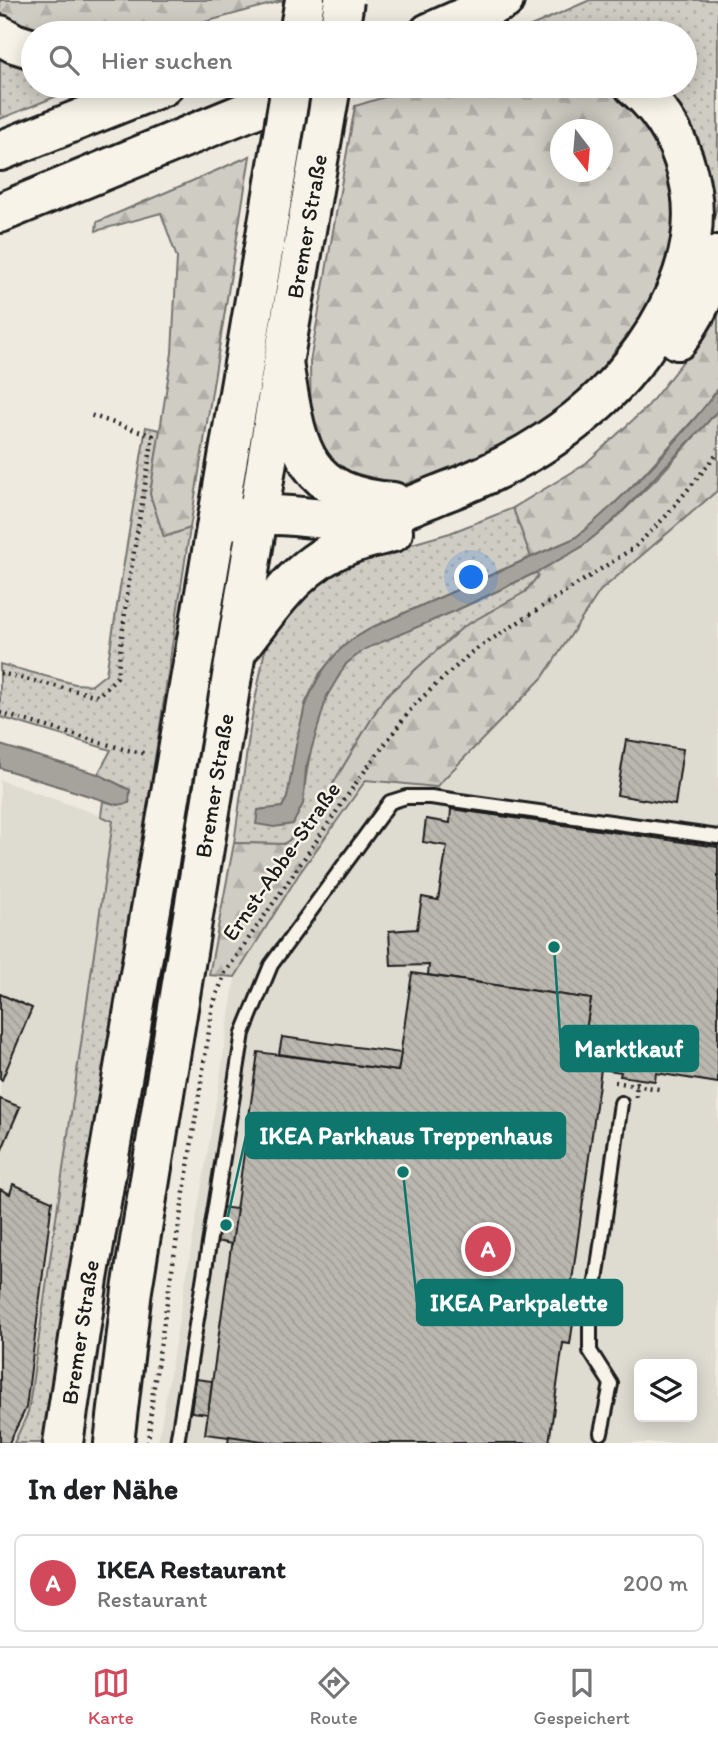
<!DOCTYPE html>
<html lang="de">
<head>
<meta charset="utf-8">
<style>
	body { margin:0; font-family:Itim,sans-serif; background:#f2f2f2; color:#202124 }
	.controls { position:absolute; right:21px; bottom:21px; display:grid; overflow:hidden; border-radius:10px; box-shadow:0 4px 18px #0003 }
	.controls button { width:63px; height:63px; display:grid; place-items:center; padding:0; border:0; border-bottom:2px solid #e0e0e0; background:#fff; color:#202124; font:35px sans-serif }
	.compass { position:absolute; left:550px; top:119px; width:63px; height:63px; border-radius:50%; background:#fff; box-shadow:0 4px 18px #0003; rotate:164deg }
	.you { position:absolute; left:472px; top:578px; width:24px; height:24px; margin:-18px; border:5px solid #fff; border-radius:50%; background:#1a73e8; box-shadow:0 0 0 10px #1a73e833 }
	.badge { display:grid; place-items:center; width:46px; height:46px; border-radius:50%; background:#d1495b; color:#fff; font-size:23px; font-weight:700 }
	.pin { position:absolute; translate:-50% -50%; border:4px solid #fff; box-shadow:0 2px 7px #0006 }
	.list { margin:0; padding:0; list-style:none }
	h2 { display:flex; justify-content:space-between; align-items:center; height:91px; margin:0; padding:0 28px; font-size:30px }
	h2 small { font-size:23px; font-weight:400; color:#757577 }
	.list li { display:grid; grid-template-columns:46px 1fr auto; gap:21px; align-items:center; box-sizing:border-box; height:98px; margin:0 14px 14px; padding:0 14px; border:2px solid #e0e0e0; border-radius:10px }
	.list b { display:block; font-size:26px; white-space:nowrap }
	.list p { margin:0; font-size:23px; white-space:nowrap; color:#757577 }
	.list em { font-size:23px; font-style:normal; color:#757577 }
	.icon { flex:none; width:38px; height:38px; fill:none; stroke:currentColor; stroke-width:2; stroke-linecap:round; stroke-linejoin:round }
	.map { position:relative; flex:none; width:718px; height:1443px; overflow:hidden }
	.search { position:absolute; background:#fff; box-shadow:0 4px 18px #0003; left:21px; right:21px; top:21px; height:77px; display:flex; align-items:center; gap:18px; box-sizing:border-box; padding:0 24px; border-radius:38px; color:#757577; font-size:26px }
	.sheet { height:203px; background:#fff }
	nav { display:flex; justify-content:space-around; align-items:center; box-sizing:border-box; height:98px; border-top:2px solid #e0e0e0; background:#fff; font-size:19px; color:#757577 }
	nav a { display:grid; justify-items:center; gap:4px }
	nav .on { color:#d1495b }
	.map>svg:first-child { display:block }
</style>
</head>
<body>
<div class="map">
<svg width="718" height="1443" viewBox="0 0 718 1443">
	<defs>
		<pattern id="green-dots" width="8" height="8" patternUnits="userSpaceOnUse" patternTransform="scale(1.75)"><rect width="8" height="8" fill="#cfccc3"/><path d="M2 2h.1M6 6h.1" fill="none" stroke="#b1afa7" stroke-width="1.8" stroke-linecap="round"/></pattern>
		<pattern id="forest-firs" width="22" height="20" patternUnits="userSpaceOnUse" patternTransform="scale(1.75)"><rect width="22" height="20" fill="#cfccc3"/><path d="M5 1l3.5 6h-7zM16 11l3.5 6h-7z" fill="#b1afa7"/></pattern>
		<pattern id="building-back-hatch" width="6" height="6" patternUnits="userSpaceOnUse" patternTransform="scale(1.75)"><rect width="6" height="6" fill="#bab7af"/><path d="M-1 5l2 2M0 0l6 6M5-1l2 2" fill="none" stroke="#9f9d96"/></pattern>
	</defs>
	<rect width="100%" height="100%" fill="#eeeae0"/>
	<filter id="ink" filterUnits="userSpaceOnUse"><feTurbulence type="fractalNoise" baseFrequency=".0143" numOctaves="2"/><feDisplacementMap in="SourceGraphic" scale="14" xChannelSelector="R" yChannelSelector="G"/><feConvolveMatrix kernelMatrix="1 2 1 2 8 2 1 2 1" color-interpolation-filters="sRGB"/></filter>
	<g filter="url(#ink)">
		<g fill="#dedbd1" fill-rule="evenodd">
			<path d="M718 490V1443H158L219 1085 235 977 244 961 299 874 366 780 543 677 600 591ZM639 1364H692V1417H639Z"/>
			<path d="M0 780 113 820 28 1413 14 1443H0Z"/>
		</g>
		<g fill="url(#green-dots)" stroke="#767470" stroke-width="2">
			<path d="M590 0H718V202L714 218 707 171 686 115 659 86H685V33H515Z"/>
			<path d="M0 55 23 66 33 67V86H82L0 119Z"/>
			<path d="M146 427 160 430 150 494 164 537 190 528 130 924 45 1443H14L28 1413 113 821 101 816 103 801 118 805 130 790 98 774 111 750 0 717V664L75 684 92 685 106 674Z"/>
			<path d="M513 508 531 557 373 627 346 644 320 673 305 704 287 798 282 807 266 811 259 817 303 804C306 764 319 691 348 662 375 635 420 626 454 611 482 599 509 585 537 572L538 576 526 592 463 627 384 698 337 777 314 821 284 844 234 843 251 722 264 654 276 623 300 592 342 564 450 533Z"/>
		</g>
		<g fill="url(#forest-firs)" stroke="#767470" stroke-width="2" fill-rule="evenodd">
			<path d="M0 0H286L164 33H45L16 27 0 12Z"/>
			<path d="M421 86H598L636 105 679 189 661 292 585 389 531 431 473 462 402 485 338 469 311 434 310 362 355 106ZM560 130H602V172H560Z"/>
			<path d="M250 156 190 528 164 537 150 494 172 353 177 258 161 213 96 231 97 222Z"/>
			<path d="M718 296V389L704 408 644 474 599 519 575 538 531 557 513 508 584 465 647 407 691 351Z"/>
			<path d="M718 410V490L600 591 543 677 436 787 366 780 299 874 235 977 209 975 234 843 284 844 314 821 337 777 384 698 463 627 525 592 538 576 537 572 580 548 613 521 660 475Z"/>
		</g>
		<g fill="#a6a39d" stroke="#6f6d69" stroke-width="2">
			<path d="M718 389V410L707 423 613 521 580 548 537 572 455 611 365 649 346 664 327 696 306 768 303 804 293 824 274 827 256 824 258 810 282 807 287 798C298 740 299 687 345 645 353 638 364 633 373 627L575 538C627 495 677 444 718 389Z"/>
			<path d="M0 745 98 774 130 790 129 803 118 805 0 768Z"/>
		</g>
		<g fill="url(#building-back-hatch)" stroke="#1c1c1c" stroke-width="2">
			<path d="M626 740 683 749 675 805 617 795Z"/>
			<path d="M451 809 718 847V1083L656 1073 655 1081 620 1076 621 1072 580 1066 591 999 428 975 429 965 391 966 389 931 417 929 422 897 438 900 447 846 423 842 426 819 450 823Z"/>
			<path d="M412 973 591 999 580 1066 601 1069 572 1281 579 1282 570 1344 563 1343 549 1443H275L205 1434 258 1052 398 1071Z"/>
			<path d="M0 994 32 1008 2 1080 0 1079Z"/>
			<path d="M282 1037 401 1053 398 1071 279 1054Z"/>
			<path d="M0 1099 20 1107 0 1154Z"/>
			<path d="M13 1184 52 1201 26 1408 9 1443H0V1189L10 1194Z"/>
			<path d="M220 1207 237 1209 232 1244 215 1241Z"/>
			<path d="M196 1379 212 1381 208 1414 191 1412Z"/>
			<path d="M229 1436 275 1443H228Z"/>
		</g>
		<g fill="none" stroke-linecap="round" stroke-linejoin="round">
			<defs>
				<g id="lane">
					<path d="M601 1433 611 1384 590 1351V1324L621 1103"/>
					<path d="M177 1443 243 1033 271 965 390 802 406 797H431L718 837"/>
				</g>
				<g id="primary">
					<path id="s1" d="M63 1443 88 1279 281 147"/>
					<path id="s2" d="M114 1443 132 1290 283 363 331 86"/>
				</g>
				<g id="highway">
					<path d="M429 33 504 0"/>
					<path d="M0 35 14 43 33 49"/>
					<path d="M0 151 163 86"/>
					<path d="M0 213 310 86"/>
					<path d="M678 340C697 314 710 286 718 255"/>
					<path d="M283 363C297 442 298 495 393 502"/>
					<path d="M217 523C230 520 245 516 258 515 299 513 340 526 380 516 401 511 420 502 440 494 540 457 627 398 673 298 689 263 697 228 691 190 684 148 667 114 634 86"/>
					<path d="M236 652C268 611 298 562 350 544 364 539 379 536 393 532"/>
				</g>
			</defs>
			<use href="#lane" stroke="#1c1c1c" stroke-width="18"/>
			<use href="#primary" stroke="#1c1c1c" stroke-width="44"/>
			<use href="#highway" stroke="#1c1c1c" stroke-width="44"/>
			<g stroke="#1c1c1c" stroke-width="4.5" stroke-dasharray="2 5" stroke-linecap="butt">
				<path d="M0 673 98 696 117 677 128 588 153 436 87 414"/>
				<path d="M0 713 123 749 148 754"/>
				<path d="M615 1082 659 1089"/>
				<path d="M636 1097 637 1079"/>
				<path d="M148 1443 153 1392 213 1005 225 973 361 776 414 705 472 652 635 547 666 516 718 453"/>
			</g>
			<use href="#lane" stroke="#f7f3e8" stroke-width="12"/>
			<use href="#primary" stroke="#f7f3e8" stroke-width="38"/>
			<use href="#highway" stroke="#f7f3e8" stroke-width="38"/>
			<defs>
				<g id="primary-bridge">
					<path d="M299 33 305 0"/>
					<path d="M339 33 344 0"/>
					<path d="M281 147 291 86"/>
				</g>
			</defs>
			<use href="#primary-bridge" stroke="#1c1c1c" stroke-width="44" stroke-linecap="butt"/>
			<use href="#primary-bridge" stroke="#f7f3e8" stroke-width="38"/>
		</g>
	</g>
	<g text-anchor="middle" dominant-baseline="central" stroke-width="5" stroke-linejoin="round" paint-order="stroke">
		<g font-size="23" fill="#1c1c1c" stroke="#f7f3e8">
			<text stroke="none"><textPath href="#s2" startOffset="1232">Bremer Straße</textPath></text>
			<text stroke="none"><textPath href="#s2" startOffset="665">Bremer Straße</textPath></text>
			<text transform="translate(281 861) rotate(-55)">Ernst-Abbe-Straße</text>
			<text stroke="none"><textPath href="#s1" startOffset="112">Bremer Straße</textPath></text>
		</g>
	</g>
	<path fill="none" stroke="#0f766e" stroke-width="2.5" d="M554 947L561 1048M226 1225L246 1136M403 1172L417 1302"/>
	<g fill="#0f766e" stroke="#f7f3e8" stroke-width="2.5">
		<circle cx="554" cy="947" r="7"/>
		<circle cx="226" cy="1225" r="7"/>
		<circle cx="403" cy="1172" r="7"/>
	</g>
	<g fill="#0f766e" stroke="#0f766e" stroke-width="2.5">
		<rect x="561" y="1026" width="137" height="45" rx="7"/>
		<rect x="246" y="1113" width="319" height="45" rx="7"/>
		<rect x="417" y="1280" width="205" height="45" rx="7"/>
	</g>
	<g font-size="24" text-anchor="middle" font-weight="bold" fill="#fff">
		<text x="629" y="1057">Marktkauf</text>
		<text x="406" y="1144">IKEA Parkhaus Treppenhaus</text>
		<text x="519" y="1311">IKEA Parkpalette</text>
	</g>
</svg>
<div class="controls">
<button><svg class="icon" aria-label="layers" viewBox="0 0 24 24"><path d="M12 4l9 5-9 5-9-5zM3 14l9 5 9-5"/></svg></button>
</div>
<svg class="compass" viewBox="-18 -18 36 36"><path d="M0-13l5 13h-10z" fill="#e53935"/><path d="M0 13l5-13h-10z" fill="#757577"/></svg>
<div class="you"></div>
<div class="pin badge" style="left:488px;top:1249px">A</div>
<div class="search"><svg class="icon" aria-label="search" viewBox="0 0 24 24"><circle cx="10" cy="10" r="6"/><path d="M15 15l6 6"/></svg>Hier suchen</div>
</div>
<section class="sheet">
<h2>In der Nähe<small></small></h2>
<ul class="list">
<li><span class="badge">A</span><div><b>IKEA Restaurant</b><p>Restaurant</p></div><em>200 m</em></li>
</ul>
</section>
<nav>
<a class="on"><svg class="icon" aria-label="map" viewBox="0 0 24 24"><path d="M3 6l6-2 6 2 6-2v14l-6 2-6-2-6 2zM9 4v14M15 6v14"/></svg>Karte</a>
<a><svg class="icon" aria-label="directions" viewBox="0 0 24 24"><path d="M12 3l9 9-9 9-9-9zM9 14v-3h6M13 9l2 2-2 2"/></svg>Route</a>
<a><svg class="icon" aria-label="saved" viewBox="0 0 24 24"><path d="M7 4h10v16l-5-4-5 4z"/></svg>Gespeichert</a>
</nav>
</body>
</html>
